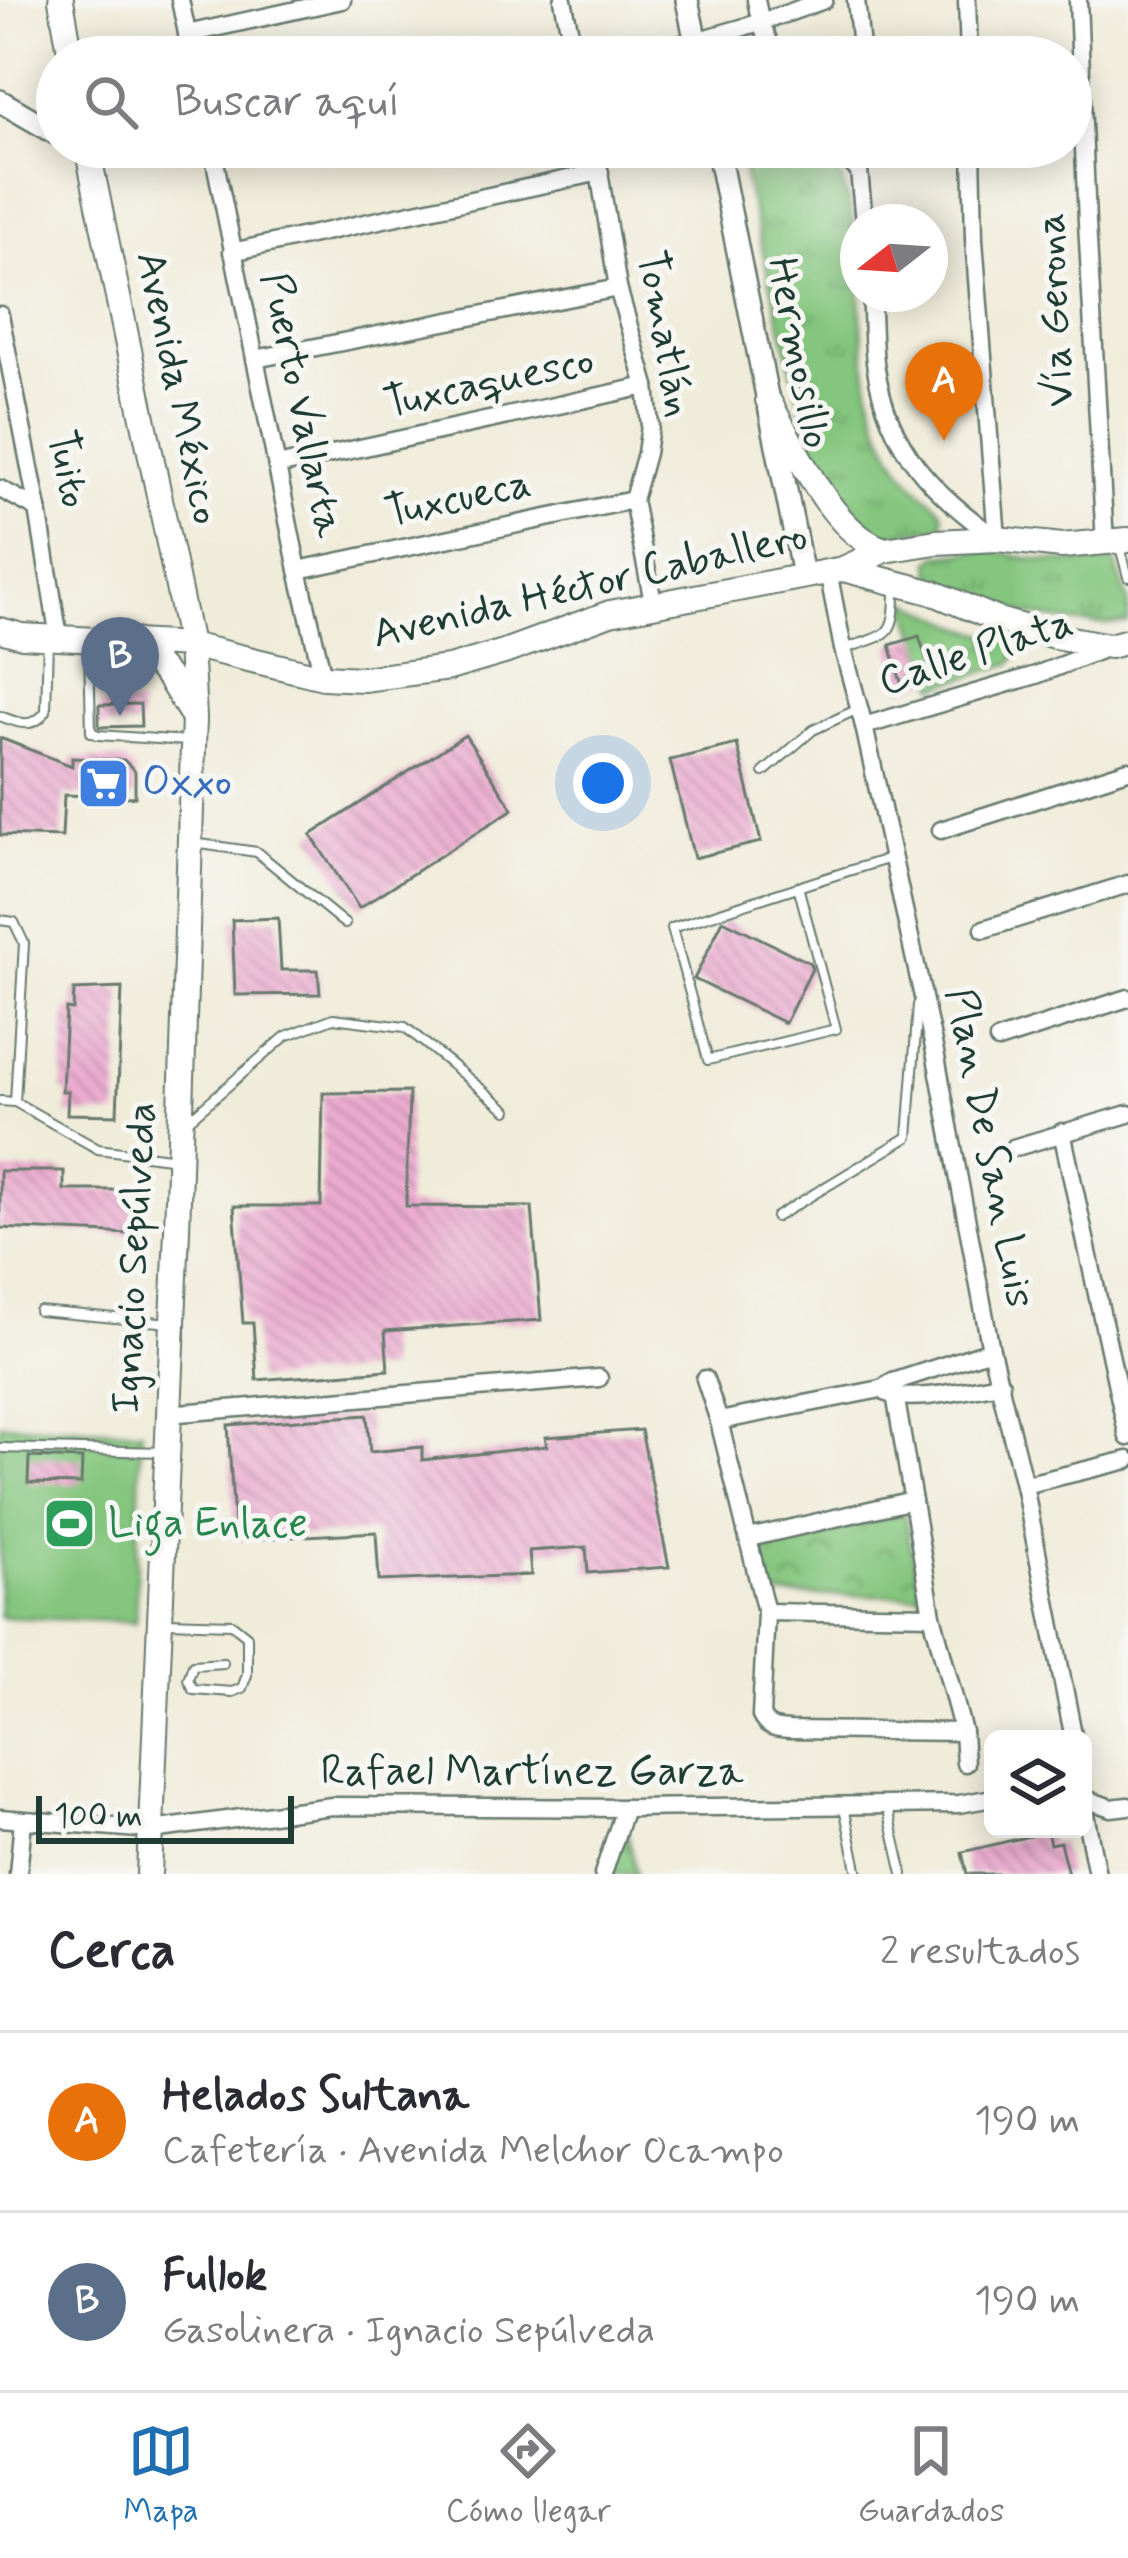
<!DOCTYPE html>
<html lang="es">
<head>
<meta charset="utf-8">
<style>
	body { margin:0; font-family:Mynerve,sans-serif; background:#f2f2f3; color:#2b2b33 }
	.controls { position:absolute; right:36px; bottom:36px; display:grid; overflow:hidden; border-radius:18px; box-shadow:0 6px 30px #0003 }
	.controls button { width:108px; height:108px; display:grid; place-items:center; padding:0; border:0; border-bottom:3px solid #e1e1e2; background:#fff; color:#2b2b33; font:60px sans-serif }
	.compass { position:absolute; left:840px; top:204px; width:108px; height:108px; border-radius:50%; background:#fff; box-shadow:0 6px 30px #0003; rotate:253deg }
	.scale { position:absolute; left:36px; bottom:30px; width:258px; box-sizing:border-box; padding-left:12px; border:6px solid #1f3d34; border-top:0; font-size:33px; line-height:42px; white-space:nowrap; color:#1f3d34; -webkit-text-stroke:9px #f6f6f2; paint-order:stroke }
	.you { position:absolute; left:603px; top:783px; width:42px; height:42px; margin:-30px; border:9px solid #fff; border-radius:50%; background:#1a73e8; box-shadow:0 0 0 18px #1a73e833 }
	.badge { display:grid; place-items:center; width:78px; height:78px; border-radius:50%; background:#1f6fb2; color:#fff; font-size:39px; font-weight:700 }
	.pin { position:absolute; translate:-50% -99px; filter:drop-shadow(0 3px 6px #0008) }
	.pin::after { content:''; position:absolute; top:63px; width:42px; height:36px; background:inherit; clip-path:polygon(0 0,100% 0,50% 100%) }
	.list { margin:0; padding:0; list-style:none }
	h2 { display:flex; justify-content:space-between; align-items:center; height:156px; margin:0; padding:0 48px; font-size:51px }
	h2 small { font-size:39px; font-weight:400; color:#7c7c81 }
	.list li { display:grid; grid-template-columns:78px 1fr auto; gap:36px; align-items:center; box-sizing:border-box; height:180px; padding:0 48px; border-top:3px solid #e1e1e2 }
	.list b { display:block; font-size:45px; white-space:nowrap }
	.list p { margin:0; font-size:39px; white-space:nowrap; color:#7c7c81 }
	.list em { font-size:39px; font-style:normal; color:#7c7c81 }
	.icon { flex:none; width:66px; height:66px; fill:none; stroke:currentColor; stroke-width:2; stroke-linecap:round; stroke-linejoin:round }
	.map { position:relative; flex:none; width:1128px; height:1874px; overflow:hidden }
	.search { position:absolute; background:#fff; box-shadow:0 6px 30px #0003; left:36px; right:36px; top:36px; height:132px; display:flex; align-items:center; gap:30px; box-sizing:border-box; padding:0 42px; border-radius:66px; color:#7c7c81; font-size:45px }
	.sheet { height:516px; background:#fff }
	nav { display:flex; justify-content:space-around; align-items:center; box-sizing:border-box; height:168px; border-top:3px solid #e1e1e2; background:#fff; font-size:33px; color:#7c7c81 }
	nav a { display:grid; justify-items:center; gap:6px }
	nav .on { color:#1f6fb2 }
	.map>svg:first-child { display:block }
</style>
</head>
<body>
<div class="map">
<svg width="1128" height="1874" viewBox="0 0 1128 1874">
	<defs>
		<pattern id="grass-tufts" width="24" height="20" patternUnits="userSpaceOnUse" patternTransform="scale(3)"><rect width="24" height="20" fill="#84c67e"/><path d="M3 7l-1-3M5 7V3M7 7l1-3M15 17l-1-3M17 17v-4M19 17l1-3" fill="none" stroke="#6ba268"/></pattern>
		<pattern id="park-crowns" width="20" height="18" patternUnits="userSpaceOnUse" patternTransform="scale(3)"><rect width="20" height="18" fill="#84c67e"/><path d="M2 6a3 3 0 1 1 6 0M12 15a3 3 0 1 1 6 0" fill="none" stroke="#6ba268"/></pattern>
		<pattern id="building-back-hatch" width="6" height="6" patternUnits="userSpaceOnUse" patternTransform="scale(3)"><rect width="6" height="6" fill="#ecacd0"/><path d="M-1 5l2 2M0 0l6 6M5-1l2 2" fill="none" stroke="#bf8daa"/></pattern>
	</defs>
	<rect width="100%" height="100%" fill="#f6f6f2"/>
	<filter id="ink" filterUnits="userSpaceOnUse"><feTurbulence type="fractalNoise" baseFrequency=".00833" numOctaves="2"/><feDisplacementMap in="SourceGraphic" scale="24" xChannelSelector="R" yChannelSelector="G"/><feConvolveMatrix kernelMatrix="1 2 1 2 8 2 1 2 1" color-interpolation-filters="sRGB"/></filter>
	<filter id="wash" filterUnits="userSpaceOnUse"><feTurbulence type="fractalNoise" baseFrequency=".004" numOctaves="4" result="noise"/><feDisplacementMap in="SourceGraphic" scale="48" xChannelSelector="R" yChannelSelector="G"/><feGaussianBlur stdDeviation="2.7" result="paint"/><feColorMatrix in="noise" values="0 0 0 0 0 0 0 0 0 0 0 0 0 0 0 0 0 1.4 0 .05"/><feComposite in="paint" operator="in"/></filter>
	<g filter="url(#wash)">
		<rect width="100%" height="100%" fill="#f0ecda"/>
		<g fill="url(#grass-tufts)" stroke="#528259" stroke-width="3">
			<path d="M737 147H825C885 244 835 373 902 469 912 484 928 497 941 509L944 517 941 526 883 537 873 533 839 491 810 444Z"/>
			<path d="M986 550C1032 560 1068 565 1115 561L1128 601V623C1076 629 972 609 932 574L931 561 939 555Z"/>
			<path d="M905 600 968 629 1009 640 1015 647 1016 657 1010 664 936 687Z"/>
			<path d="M625 1821 636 1874H610Z"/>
		</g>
		<path fill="url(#park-crowns)" stroke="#528259" stroke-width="3" d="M904 1514 921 1595 771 1596 759 1545Z"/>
		<path fill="#84c67e" stroke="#528259" stroke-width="3" d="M0 1424 141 1431 135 1622 0 1617Z"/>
		<g id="blocks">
			<g fill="url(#building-back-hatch)">
				<path d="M919 636 933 679 903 689 890 645Z"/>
				<path d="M140 704 141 726 99 727V705Z"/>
				<path d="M465 735 513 809 359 908 311 835Z"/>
				<path d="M0 738 72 766V758L124 760 135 771V797L64 795 62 837 0 835Z"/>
				<path d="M737 744 761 842 694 858 670 760Z"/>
				<path d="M278 918 281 970H318L320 994 235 995 232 920Z"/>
				<path d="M723 920 810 963 812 969 785 1023 694 979Z"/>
				<path d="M122 988 117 1115 67 1114 68 1091H62L66 1009 73 1010 74 990Z"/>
				<path d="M409 1092 406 1206 532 1207 541 1320 385 1331 388 1370 257 1380 253 1323H243L234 1206H321L323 1093Z"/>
				<path d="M0 1171H64V1190H133L132 1234 0 1228Z"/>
				<path d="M367 1415 370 1452 422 1447V1460L547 1446 545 1437 641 1430 669 1567 588 1573 586 1547 529 1551 531 1575 379 1581 376 1532 235 1540 228 1425Z"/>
				<path d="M29 1457 82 1459 81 1484 28 1483Z"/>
				<path d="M1047 1832 1050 1844 1060 1842 1068 1874H967L962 1852Z"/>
			</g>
		</g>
	</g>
	<g filter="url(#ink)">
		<use href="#blocks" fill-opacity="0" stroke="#687a6e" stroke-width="3"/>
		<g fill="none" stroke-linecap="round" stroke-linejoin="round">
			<defs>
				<g id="service">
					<path d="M1119 543 1128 577"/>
					<path d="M89 646 91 732 98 735 187 741"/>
					<path d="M844 649C890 633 895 638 895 588"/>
					<path d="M0 716C18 723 33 730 46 711L48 639"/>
					<path d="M764 772 813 730 858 709"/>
					<path d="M193 843 257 852 345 924"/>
					<path d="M798 886 836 1029 708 1060 672 928C745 904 817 880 891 858"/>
					<path d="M0 920 14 922 24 943 15 1102"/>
					<path d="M0 1101 15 1102 98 1149 177 1159"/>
					<path d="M186 1122 286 1036 333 1018 405 1027 507 1110"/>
					<path d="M776 1217 908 1137 918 1005"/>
					<path d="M39 1311 170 1323"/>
					<path d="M0 1448 164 1452"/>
					<path d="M167 1622 232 1624 247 1636V1675L242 1688 232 1692 193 1689 188 1679 193 1665 223 1663"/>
					<path d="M887 1805 903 1874"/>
					<path d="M844 1807 858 1874"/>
				</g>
				<g id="minor">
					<path d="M180 0 192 57"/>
					<path d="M563 0 575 57"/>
					<path d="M756 0 761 24 776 57"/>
					<path d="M856 0 862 57"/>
					<path d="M967 0 969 57"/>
					<path d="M1078 0 1087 223 1105 544"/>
					<path d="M187 34 342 0"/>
					<path d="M625 57C694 43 758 25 824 0"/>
					<path d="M212 147 298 570 323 677"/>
					<path d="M595 147 618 288 646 386 650 426 646 453 633 500 653 602"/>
					<path d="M835 147 859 171"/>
					<path d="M861 147 859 171 864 222"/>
					<path d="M972 147 974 240 997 539"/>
					<path d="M88 152 149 147"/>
					<path d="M232 252 600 172"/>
					<path d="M871 294C873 319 872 344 876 369 889 451 933 492 997 539"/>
					<path d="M0 315 38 509 59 638"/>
					<path d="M255 359 618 288"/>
					<path d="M277 466 646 386"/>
					<path d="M0 489 38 509"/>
					<path d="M298 570 633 500"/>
					<path d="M828 571 843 649 864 726 936 1057 991 1350 1024 1485 1074 1739"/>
					<path d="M864 726 1036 675 1108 647"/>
					<path d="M941 830 1128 770"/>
					<path d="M984 929 1128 884"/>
					<path d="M998 1040 1128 998"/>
					<path d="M1062 1132 1128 1437"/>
					<path d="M1013 1148 1128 1114"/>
					<path d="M705 1379 719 1421 766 1612 761 1716C767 1729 777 1729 789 1730L963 1732"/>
					<path d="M893 1382 932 1615 963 1732 965 1763"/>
					<path d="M887 1393C914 1404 971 1388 1001 1384"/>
					<path d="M167 1414 599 1378"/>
					<path d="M719 1421 881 1389 893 1382 991 1350"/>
					<path d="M1024 1485 1128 1460"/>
					<path d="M749 1538 913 1500"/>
					<path d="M766 1612 932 1615"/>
					<path d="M1083 1798 1111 1808 1128 1806"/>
					<path d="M1083 1804 1097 1874"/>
					<path d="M0 1818 152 1830 332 1806 625 1808 887 1805 959 1804 993 1798"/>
					<path d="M18 1874 23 1820"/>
					<path d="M603 1874 625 1808"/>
				</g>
				<g id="tertiary">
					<path d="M687 0 699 57"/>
					<path d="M0 101 57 134"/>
					<path d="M717 147 803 575"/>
				</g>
				<g id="secondary">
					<path d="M61 0 71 57"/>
					<path d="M87 147 190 645 194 718 177 1230 149 1874"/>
					<path d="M768 400C794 445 832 535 885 550"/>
					<path d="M843 569 934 593 998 620 1054 636 1110 646 1128 641"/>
					<path d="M0 630 22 636 190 645 323 677 363 679 449 668 504 652 610 613 843 569 885 550 936 542 997 539 1062 546 1128 540"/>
					<path d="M135 641 169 678 192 715"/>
				</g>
			</defs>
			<use href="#service" stroke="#687a6e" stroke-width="12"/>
			<use href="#minor" stroke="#687a6e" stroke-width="21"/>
			<use href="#tertiary" stroke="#687a6e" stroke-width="26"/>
			<use href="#secondary" stroke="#687a6e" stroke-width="28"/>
			<use href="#service" stroke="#fff" stroke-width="8"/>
			<use href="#minor" stroke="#fff" stroke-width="16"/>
			<use href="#tertiary" stroke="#fff" stroke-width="21"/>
			<use href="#secondary" stroke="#fff" stroke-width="24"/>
		</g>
	</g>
	<defs>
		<symbol id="supermarket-square" viewBox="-11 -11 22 22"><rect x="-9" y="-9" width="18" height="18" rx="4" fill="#3f7fe0" stroke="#f6f6f2"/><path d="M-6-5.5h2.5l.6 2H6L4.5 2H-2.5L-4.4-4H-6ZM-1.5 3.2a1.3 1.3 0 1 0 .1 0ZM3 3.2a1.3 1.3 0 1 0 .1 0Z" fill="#fff"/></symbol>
		<symbol id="stadium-square" viewBox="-11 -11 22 22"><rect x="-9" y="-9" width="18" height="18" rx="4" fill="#2e9e5b" stroke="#f6f6f2"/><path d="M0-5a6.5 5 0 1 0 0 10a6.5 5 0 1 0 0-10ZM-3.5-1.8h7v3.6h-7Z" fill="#fff"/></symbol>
	</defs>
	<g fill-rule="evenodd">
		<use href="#supermarket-square" x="74" y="754" width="59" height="59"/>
		<use href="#stadium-square" x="40" y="1494" width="59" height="59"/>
	</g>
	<g text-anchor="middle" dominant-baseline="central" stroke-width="10" stroke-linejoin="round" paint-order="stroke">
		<g font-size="42" fill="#1f3d34" stroke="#f6f6f2">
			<text transform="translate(1056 310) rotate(-93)">Vía Gerona</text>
			<text transform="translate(664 334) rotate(80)">Tomatlán</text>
			<text transform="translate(798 353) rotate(79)">Hermosillo</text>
			<text transform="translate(489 383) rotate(-12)">Tuxcaquesco</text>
			<text transform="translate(177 388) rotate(78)">Avenida México</text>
			<text transform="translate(301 405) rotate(78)">Puerto Vallarta</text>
			<text transform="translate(67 469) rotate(79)">Tuito</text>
			<text transform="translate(458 499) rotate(-12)">Tuxcueca</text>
			<text transform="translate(590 586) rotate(-13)">Avenida Héctor Caballero</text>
			<text transform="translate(976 653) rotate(-18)">Calle Plata</text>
			<text transform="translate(989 1148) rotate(79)">Plan De San Luis</text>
			<text transform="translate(135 1258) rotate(-87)">Ignacio Sepúlveda</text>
			<text x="532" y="1772">Rafael Martínez Garza</text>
		</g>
		<g font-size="42" fill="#366cbe" stroke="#f6f6f2" text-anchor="start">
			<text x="142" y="783">Oxxo</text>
		</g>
		<g font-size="42" fill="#27864d" stroke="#f6f6f2" text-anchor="start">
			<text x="108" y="1524">Liga Enlace</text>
		</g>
	</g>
</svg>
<div class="controls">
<button><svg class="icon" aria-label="layers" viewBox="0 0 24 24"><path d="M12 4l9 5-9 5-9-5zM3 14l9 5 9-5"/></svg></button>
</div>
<svg class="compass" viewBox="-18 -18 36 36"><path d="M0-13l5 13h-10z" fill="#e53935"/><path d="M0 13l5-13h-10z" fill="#7c7c81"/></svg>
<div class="scale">100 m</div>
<div class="you"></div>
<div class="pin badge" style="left:944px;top:441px;background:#e8710a">A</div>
<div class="pin badge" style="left:120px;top:716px;background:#5c6f8a">B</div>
<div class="search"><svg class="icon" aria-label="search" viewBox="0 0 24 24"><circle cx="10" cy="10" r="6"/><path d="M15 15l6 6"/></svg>Buscar aquí</div>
</div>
<section class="sheet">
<h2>Cerca<small>2 resultados</small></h2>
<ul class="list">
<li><span class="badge" style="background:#e8710a">A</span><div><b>Helados Sultana</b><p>Cafetería · Avenida Melchor Ocampo</p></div><em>190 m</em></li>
<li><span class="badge" style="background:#5c6f8a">B</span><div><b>Fullok</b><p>Gasolinera · Ignacio Sepúlveda</p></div><em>190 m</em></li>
</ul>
</section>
<nav>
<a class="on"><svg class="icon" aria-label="map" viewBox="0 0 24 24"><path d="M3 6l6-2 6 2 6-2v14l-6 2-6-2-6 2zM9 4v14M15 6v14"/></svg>Mapa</a>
<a><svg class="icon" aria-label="directions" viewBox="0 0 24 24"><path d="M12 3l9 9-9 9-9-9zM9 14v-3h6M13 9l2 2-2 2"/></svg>Cómo llegar</a>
<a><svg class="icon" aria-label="saved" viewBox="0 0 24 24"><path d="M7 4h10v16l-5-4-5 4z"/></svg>Guardados</a>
</nav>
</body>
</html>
